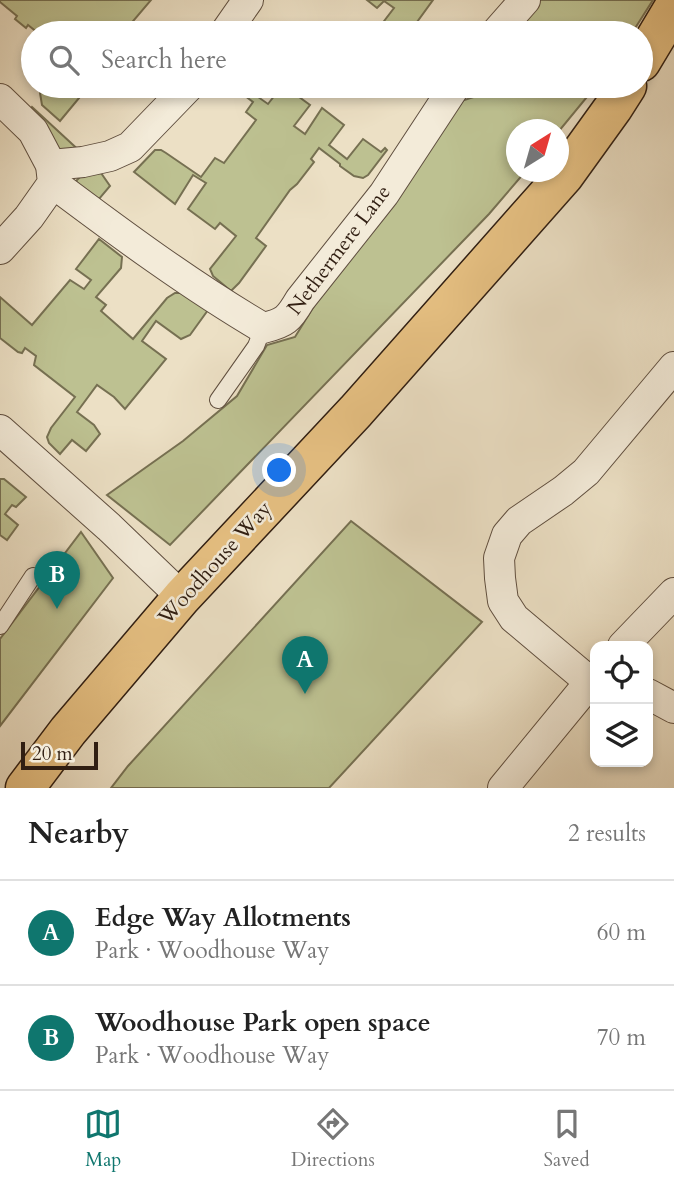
<!DOCTYPE html>
<html lang="en">
<head>
<meta charset="utf-8">
<style>
	body { margin:0; font-family:Cardo,serif; background:#f6f6f6; color:#222 }
	.controls { position:absolute; right:21px; bottom:21px; display:grid; overflow:hidden; border-radius:14px; box-shadow:0 4px 10px #0003 }
	.controls button { width:63px; height:63px; display:grid; place-items:center; padding:0; border:0; border-bottom:2px solid #e0e0e0; background:#fff; color:#222; font:35px sans-serif }
	.compass { position:absolute; left:506px; top:119px; width:63px; height:63px; border-radius:50%; background:#fff; box-shadow:0 4px 10px #0003; rotate:37deg }
	.scale { position:absolute; left:21px; bottom:18px; width:77px; box-sizing:border-box; padding-left:7px; border:4px solid #301e12; border-top:0; font-size:19px; line-height:24px; white-space:nowrap; color:#301e12; -webkit-text-stroke:5px #f3ebd9; paint-order:stroke }
	.you { position:absolute; left:280px; top:471px; width:24px; height:24px; margin:-18px; border:5px solid #fff; border-radius:50%; background:#1a73e8; box-shadow:0 0 0 10px #1a73e833 }
	.badge { display:grid; place-items:center; width:46px; height:46px; border-radius:50%; background:#0f766e; color:#fff; font-size:23px; font-weight:700 }
	.pin { position:absolute; translate:-50% -58px; filter:drop-shadow(0 2px 4px #0008) }
	.pin::after { content:''; position:absolute; top:37px; width:24px; height:21px; background:inherit; clip-path:polygon(0 0,100% 0,50% 100%) }
	.list { margin:0; padding:0; list-style:none }
	h2 { display:flex; justify-content:space-between; align-items:center; height:91px; margin:0; padding:0 28px; font-size:30px }
	h2 small { font-size:23px; font-weight:400; color:#767676 }
	.list li { display:grid; grid-template-columns:46px 1fr auto; gap:21px; align-items:center; box-sizing:border-box; height:105px; padding:0 28px; border-top:2px solid #e0e0e0 }
	.list b { display:block; font-size:26px; white-space:nowrap }
	.list p { margin:0; font-size:23px; white-space:nowrap; color:#767676 }
	.list em { font-size:23px; font-style:normal; color:#767676 }
	.icon { flex:none; width:38px; height:38px; fill:none; stroke:currentColor; stroke-width:2; stroke-linecap:round; stroke-linejoin:round }
	.map { position:relative; flex:none; width:674px; height:788px; overflow:hidden }
	.search { position:absolute; background:#fff; box-shadow:0 4px 10px #0003; left:21px; right:21px; top:21px; height:77px; display:flex; align-items:center; gap:18px; box-sizing:border-box; padding:0 24px; border-radius:38px; color:#767676; font-size:26px }
	.sheet { height:301px; background:#fff }
	nav { display:flex; justify-content:space-around; align-items:center; box-sizing:border-box; height:98px; border-top:2px solid #e0e0e0; background:#fff; font-size:19px; color:#767676 }
	nav a { display:grid; justify-items:center; gap:4px }
	nav .on { color:#0f766e }
	.map>svg:first-child { display:block }
</style>
</head>
<body>
<div class="map">
<svg width="674" height="788" viewBox="0 0 674 788">
	<rect width="100%" height="100%" fill="#ece0c5"/>
	<filter id="stains"><feTurbulence type="fractalNoise" baseFrequency=".00286" numOctaves="4"/><feColorMatrix values="0 0 0 0 .2 0 0 0 0 .09 0 0 0 0 .02 0 0 0 .5 -.17"/></filter>
	<radialGradient id="worn" r=".72"><stop offset=".6" stop-color="#630" stop-opacity="0"/><stop offset="1" stop-color="#630" stop-opacity=".3"/></radialGradient>
	<g fill="#bdc191" stroke="#767052" stroke-width="2">
		<path d="M0 0H151L123 33H38L28 25 26 28 15 19 17 16 0 2Z"/>
		<path d="M367 0H433L409 33H375L394 8 384 1 377 8Z"/>
		<path d="M538 0H653L632 33H512Z"/>
		<path d="M46 86H89L60 121 42 105 40 93Z"/>
		<path d="M232 86H254L251 92 268 104 282 86H284L310 105 294 126 305 134 322 108 344 125 329 145 347 159 363 139 381 152 385 148 387 150 368 175 363 178 354 176 340 166V164L319 148 311 159 314 162 297 184 290 190 256 238 266 246 239 283 231 291 213 276 210 269 236 236 220 223 215 229 188 209 206 183 193 175 175 204 134 172 155 150H161L166 153 201 177 215 158 224 163 256 120 246 112 253 102Z"/>
		<path d="M480 86H596L559 131 516 130V172H525L489 214 170 545 107 495 183 441 237 396 267 345 295 337 348 251 461 101 474 97Z"/>
		<path d="M32 107 84 155 63 157 29 111Z"/>
		<path d="M101 173 110 186 94 205 76 181 81 176Z"/>
		<path d="M99 239 122 257 121 268 96 297 106 305 101 311 133 339 167 298 175 293H184L208 310 190 335 181 339 156 321 142 341 166 359 125 409 114 397 97 385 77 412 94 425 100 434 86 451 72 440 60 454 49 443 47 437 51 428 75 397 34 365 36 356 25 348 22 353 18 352 0 338V297L32 325 70 280 84 289 91 280 76 269Z"/>
		<path d="M0 479H4L26 497 16 507 12 505 5 514 18 525 7 540 0 535Z"/>
		<path d="M351 521 482 622 329 788H111L128 766Z"/>
		<path d="M81 532 113 578 0 726V639Z"/>
	</g>
	<g fill="none" stroke-linecap="round" stroke-linejoin="round">
		<defs>
			<g id="service">
				<path d="M218 400 256 346 263 328"/>
				<path d="M0 626 33 576"/>
			</g>
			<g id="minor">
				<path d="M225 33 248 0"/>
				<path d="M496 33 525 0"/>
				<path d="M0 99 33 131 51 165 53 183 29 217 0 249"/>
				<path d="M51 165 83 162 110 156 130 147 189 86"/>
				<path d="M53 183C121 234 190 285 263 328 285 323 289 319 300 300L384 194 455 86"/>
				<path d="M0 430 109 527 182 597"/>
				<path d="M623 646 674 593"/>
				<path d="M590 682 514 618 503 601 500 578 499 558 507 535 519 521 563 491 586 472 674 367"/>
				<path d="M648 694 674 708"/>
				<path d="M503 788 595 676"/>
			</g>
			<g id="primary">
				<path d="M641 62 674 7"/>
				<path d="M25 788 68 731 182 597 356 411 564 176 613 108 627 86"/>
			</g>
		</defs>
		<use href="#service" stroke="#5f4e3f" stroke-width="18"/>
		<use href="#minor" stroke="#5f4e3f" stroke-width="32"/>
		<use href="#primary" stroke="#301e12" stroke-width="41"/>
		<use href="#service" stroke="#f3ebd9" stroke-width="16"/>
		<use href="#minor" stroke="#f3ebd9" stroke-width="30"/>
		<use href="#primary" stroke="#e6c082" stroke-width="38"/>
	</g>
	<g text-anchor="middle" dominant-baseline="central" stroke-width="5" stroke-linejoin="round" paint-order="stroke">
		<g font-size="21" fill="#301e12" stroke="#f3ebd9">
			<text transform="translate(339 250) rotate(-53)">Nethermere Lane</text>
			<text transform="translate(215 563) rotate(-48)">Woodhouse Way</text>
		</g>
	</g>
	<rect width="100%" height="100%" filter="url(#stains)"/>
	<rect width="100%" height="100%" fill="url(#worn)"/>
</svg>
<div class="controls">
<button><svg class="icon" aria-label="locate" viewBox="0 0 24 24"><circle cx="12" cy="12" r="6"/><path d="M12 2v4M12 18v4M2 12h4M18 12h4"/></svg></button>
<button><svg class="icon" aria-label="layers" viewBox="0 0 24 24"><path d="M12 4l9 5-9 5-9-5zM3 14l9 5 9-5"/></svg></button>
</div>
<svg class="compass" viewBox="-18 -18 36 36"><path d="M0-13l5 13h-10z" fill="#e53935"/><path d="M0 13l5-13h-10z" fill="#767676"/></svg>
<div class="scale">20 m</div>
<div class="you"></div>
<div class="pin badge" style="left:305px;top:694px">A</div>
<div class="pin badge" style="left:57px;top:609px">B</div>
<div class="search"><svg class="icon" aria-label="search" viewBox="0 0 24 24"><circle cx="10" cy="10" r="6"/><path d="M15 15l6 6"/></svg>Search here</div>
</div>
<section class="sheet">
<h2>Nearby<small>2 results</small></h2>
<ul class="list">
<li><span class="badge">A</span><div><b>Edge Way Allotments</b><p>Park · Woodhouse Way</p></div><em>60 m</em></li>
<li><span class="badge">B</span><div><b>Woodhouse Park open space</b><p>Park · Woodhouse Way</p></div><em>70 m</em></li>
</ul>
</section>
<nav>
<a class="on"><svg class="icon" aria-label="map" viewBox="0 0 24 24"><path d="M3 6l6-2 6 2 6-2v14l-6 2-6-2-6 2zM9 4v14M15 6v14"/></svg>Map</a>
<a><svg class="icon" aria-label="directions" viewBox="0 0 24 24"><path d="M12 3l9 9-9 9-9-9zM9 14v-3h6M13 9l2 2-2 2"/></svg>Directions</a>
<a><svg class="icon" aria-label="saved" viewBox="0 0 24 24"><path d="M7 4h10v16l-5-4-5 4z"/></svg>Saved</a>
</nav>
</body>
</html>
